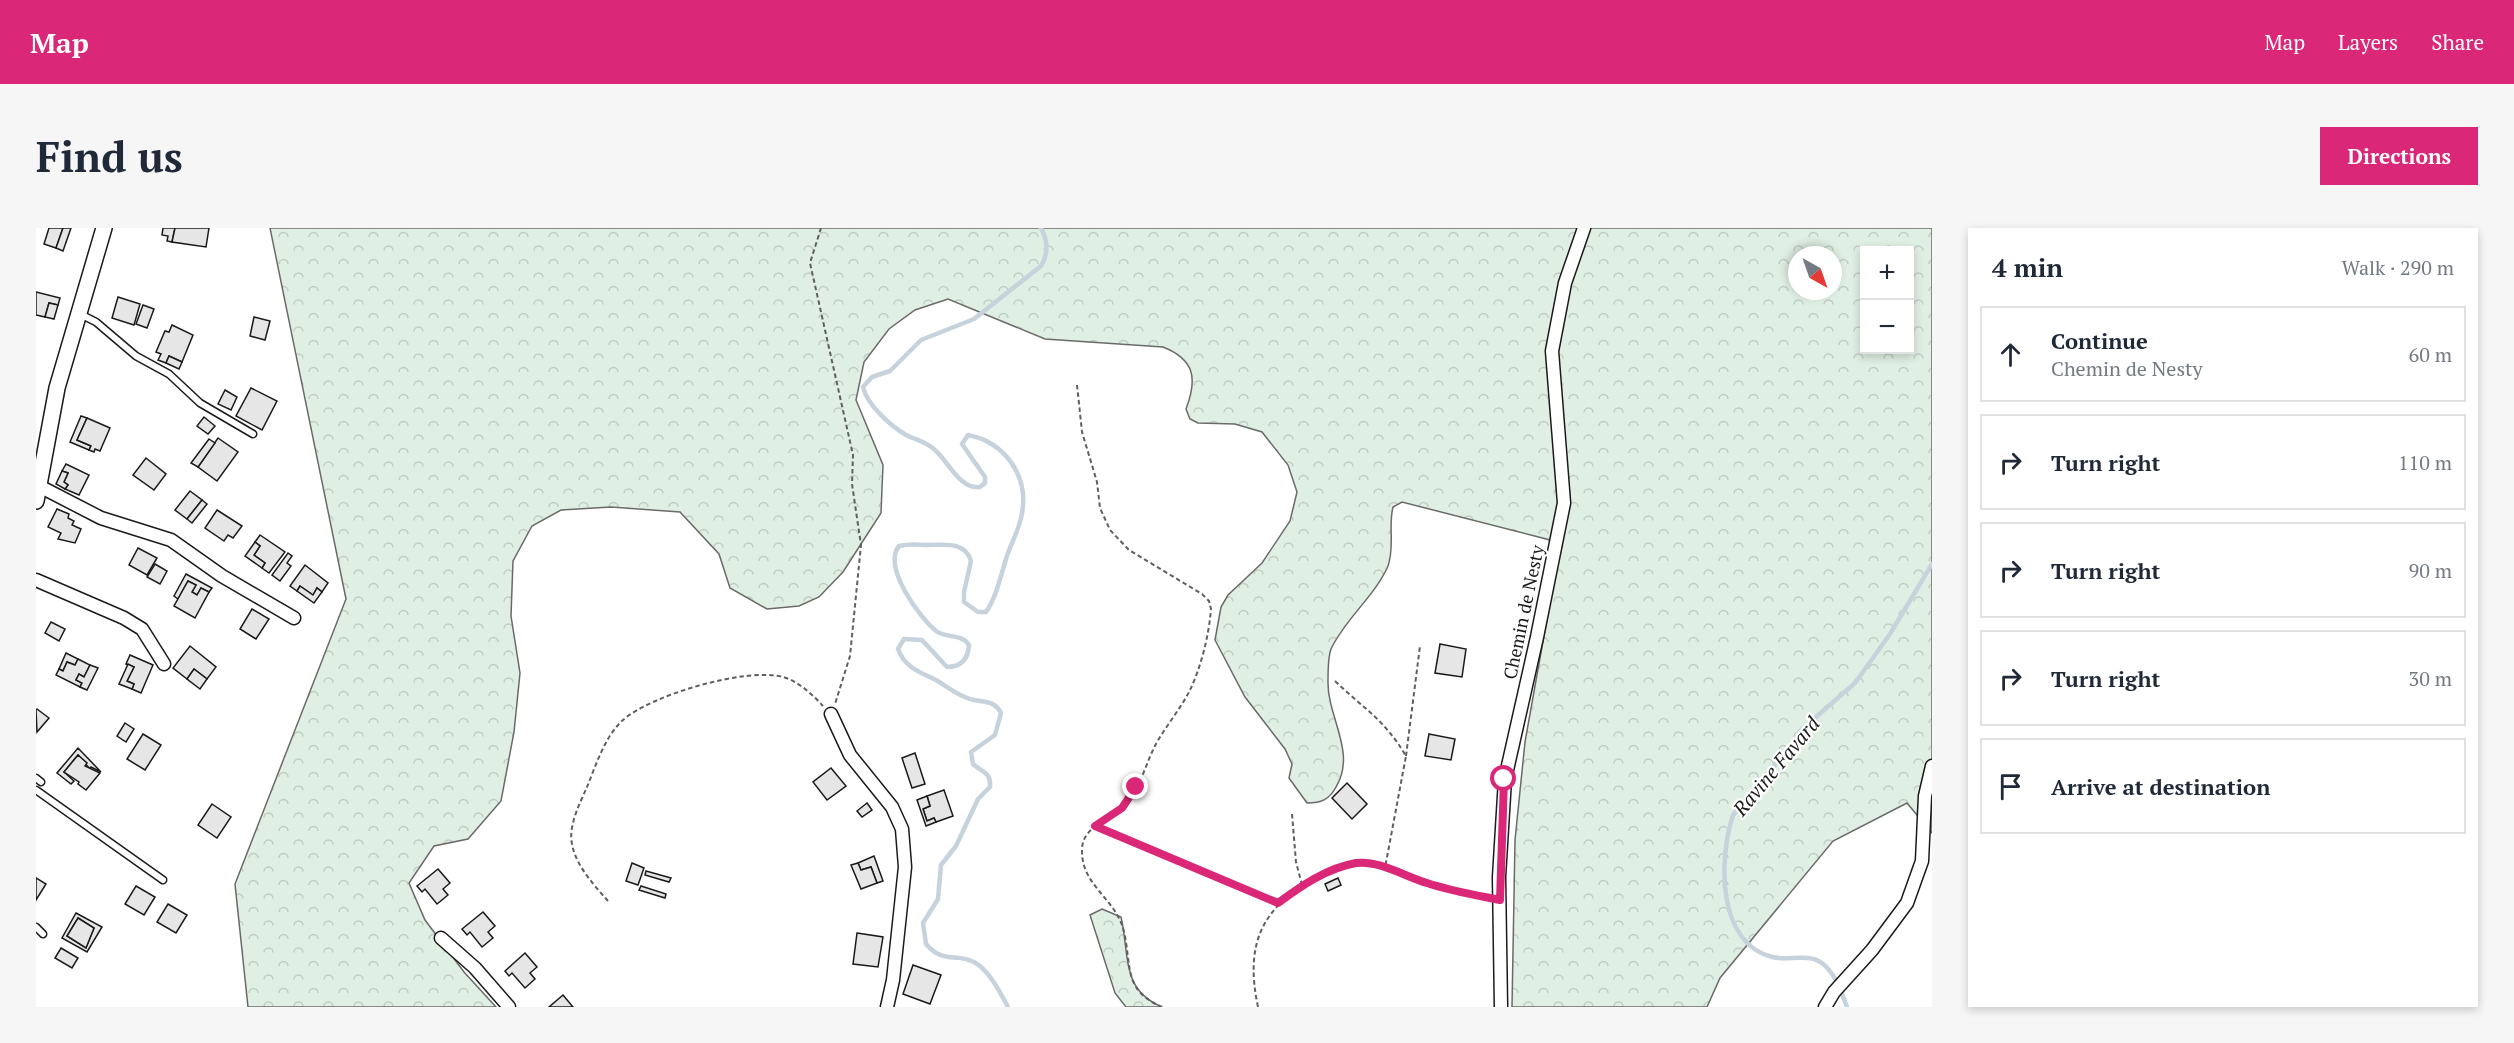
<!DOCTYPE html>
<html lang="en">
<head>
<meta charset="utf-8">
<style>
	body { margin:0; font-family:"PT Serif",serif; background:#f6f6f7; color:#1f2937 }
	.controls { position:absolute; right:18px; top:18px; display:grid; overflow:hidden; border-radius:0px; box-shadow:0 3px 9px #0003 }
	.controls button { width:54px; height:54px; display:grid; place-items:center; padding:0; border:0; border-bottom:2px solid #e0e1e3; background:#fff; color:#1f2937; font:30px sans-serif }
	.compass { position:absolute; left:1752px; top:18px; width:54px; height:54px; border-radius:50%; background:#fff; box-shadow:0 3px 9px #0003; rotate:140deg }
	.stop { position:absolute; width:18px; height:18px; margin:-14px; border:4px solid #db2777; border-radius:50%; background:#fff }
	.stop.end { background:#db2777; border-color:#fff; box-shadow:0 2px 6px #0008 }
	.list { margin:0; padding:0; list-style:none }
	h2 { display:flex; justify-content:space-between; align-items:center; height:78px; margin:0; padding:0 24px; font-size:26px }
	h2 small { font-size:20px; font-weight:400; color:#747a83 }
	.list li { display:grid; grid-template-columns:39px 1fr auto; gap:18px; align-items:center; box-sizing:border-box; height:96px; margin:0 12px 12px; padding:0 12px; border:2px solid #e0e1e3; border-radius:0px }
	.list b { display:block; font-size:22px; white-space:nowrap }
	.list p { margin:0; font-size:20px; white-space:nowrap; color:#747a83 }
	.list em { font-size:20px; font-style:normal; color:#747a83 }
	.icon { flex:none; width:33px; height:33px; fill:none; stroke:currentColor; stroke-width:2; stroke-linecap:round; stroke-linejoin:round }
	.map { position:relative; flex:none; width:1896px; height:779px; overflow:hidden; border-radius:0px }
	header { display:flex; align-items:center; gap:36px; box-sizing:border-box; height:84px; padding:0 30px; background:#db2777; color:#fff }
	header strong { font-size:28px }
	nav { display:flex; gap:33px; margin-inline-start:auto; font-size:21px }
	.intro { display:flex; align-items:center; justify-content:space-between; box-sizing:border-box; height:144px; padding:0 36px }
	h1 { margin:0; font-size:42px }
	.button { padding:15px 27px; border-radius:0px; background:#db2777; color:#fff; font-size:21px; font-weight:700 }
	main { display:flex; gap:36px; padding:0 36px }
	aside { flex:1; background:#fff; border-radius:0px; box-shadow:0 3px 9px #0003 }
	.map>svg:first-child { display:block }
</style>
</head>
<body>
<header>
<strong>Map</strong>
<nav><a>Map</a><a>Layers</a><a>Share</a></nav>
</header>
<div class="intro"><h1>Find us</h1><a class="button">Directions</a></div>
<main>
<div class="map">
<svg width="1896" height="779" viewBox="0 0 1896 779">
	<defs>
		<pattern id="forest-crowns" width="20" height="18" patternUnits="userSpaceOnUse" patternTransform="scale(1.5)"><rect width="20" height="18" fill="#e0efe3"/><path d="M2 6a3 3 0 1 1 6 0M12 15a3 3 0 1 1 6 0" fill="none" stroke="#c0ccc2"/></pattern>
	</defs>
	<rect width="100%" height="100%" fill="#fff"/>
	<g fill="url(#forest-crowns)" stroke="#6a6a6a" stroke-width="1.5" fill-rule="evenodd">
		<path d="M234 0H1896V605L1871 575 1797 613 1684 750 1671 779H1476L1479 612 1489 514 1522 329 1514 312 1366 274 1357 279C1352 298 1359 318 1352 338 1339 368 1309 391 1295 421 1292 429 1292 444 1292 453 1291 489 1321 524 1300 559 1293 572 1285 575 1271 575L1253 550 1256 536 1249 521 1209 469 1179 412 1185 379 1192 367 1226 335 1254 293 1261 264 1252 237 1226 204 1199 196 1162 195 1154 191 1150 181C1161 152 1160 132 1127 119L1009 111 912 71 879 82 853 101 828 134 820 172 847 237 845 285 807 344 783 369 763 378 731 381 694 360 683 326 644 284 575 279 525 282 496 298 477 333 475 388 484 445 478 504 465 573 432 611 398 618 373 655 389 692 428 744 460 779H212L199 656 310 371ZM1828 22H1874V122H1828ZM1761 27H1797V63H1761Z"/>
		<path d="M1066 681 1085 689C1094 727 1084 761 1126 779H1090L1079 765 1054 687Z"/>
	</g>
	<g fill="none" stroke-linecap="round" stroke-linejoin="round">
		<g stroke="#c6d2dc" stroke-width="4.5">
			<path d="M972 779C964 764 953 742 938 734 920 725 907 736 890 716L887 695 902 671 905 637 920 618 942 571 954 559C955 544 947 545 937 536L935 524 959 507 965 485C957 469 942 476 929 469 919 465 910 458 900 452 884 444 869 440 862 421L868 411 886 412 911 439C925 439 932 431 933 417 925 405 911 411 900 403 884 390 846 339 863 318 874 315 882 317 893 317 909 317 929 313 935 333L928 364V374L942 384H950C961 368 965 346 971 328 976 313 984 300 986 285 993 247 968 214 932 207L926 216 949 249V255L944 259C924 262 912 233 899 222 891 214 880 212 870 207 855 198 831 177 827 159L836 149 854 143 885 112 938 91 1005 38C1013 25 1012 13 1005 0"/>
			<path d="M1811 779C1805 764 1800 746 1786 735 1772 725 1752 733 1736 729 1680 714 1683 630 1697 587L1759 513 1764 503 1819 455 1854 406 1896 336"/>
		</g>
	</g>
	<g fill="#e6e6e6" stroke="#1a1a1a" stroke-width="1.5" fill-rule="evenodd">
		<path d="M13 0H27L20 20 8 16Z"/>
		<path d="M27 0H35L27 23 20 20Z"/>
		<path d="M127 0H139L136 14 131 13 132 8 126 7Z"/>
		<path d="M139 0H173L170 19 136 14Z"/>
		<path d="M0 64 24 70 22 77 13 75 9 89 0 87Z"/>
		<path d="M82 69 104 76 98 97 76 90Z"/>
		<path d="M13 75 22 77 18 91 9 89Z"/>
		<path d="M107 77 118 81 111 100 100 96Z"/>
		<path d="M218 89 234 93 229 112 214 108Z"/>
		<path d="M136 97 157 107 146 134 133 128 130 135 122 132 125 126 120 124 129 103 133 104Z"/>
		<path d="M133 128 146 134 143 141 130 135Z"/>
		<path d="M215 160 241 173 226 202 200 188Z"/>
		<path d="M189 162 201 169 195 182 182 176Z"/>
		<path d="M45 188 51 190 41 212 55 218 53 222 34 214Z"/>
		<path d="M168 189 179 198 172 206 161 198Z"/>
		<path d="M51 190 74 200 64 223 59 221 58 224 53 222 55 218 41 212Z"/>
		<path d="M182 210 202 224 181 253 162 239Z"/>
		<path d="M173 211 179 215 162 239 155 235Z"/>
		<path d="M110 230 130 246 118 262 97 247Z"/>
		<path d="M30 236 53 247 43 267 29 261 32 257 28 254 32 245 26 243Z"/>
		<path d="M26 243 32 245 28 254 32 257 29 261 20 256Z"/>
		<path d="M154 263 166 272 151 291 139 282Z"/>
		<path d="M166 272 171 276 156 295 151 291Z"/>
		<path d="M21 281 33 286 32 290 38 293 36 297 45 301 39 315 22 311 25 305 12 299Z"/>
		<path d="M181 282 206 298 197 310 192 307 188 313 169 300Z"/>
		<path d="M224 307 249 324 233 345 226 340 229 335 218 327 224 318 219 314Z"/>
		<path d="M219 314 224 318 218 327 229 335 226 340 209 328Z"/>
		<path d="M102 320 121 330 111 347 93 337Z"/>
		<path d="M252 325 256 328 251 335 255 338 244 353 236 347Z"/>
		<path d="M119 336 131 343 124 356 111 349Z"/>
		<path d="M269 337 292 355 286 364 281 360 277 367 264 358 261 363 254 358Z"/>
		<path d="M150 346 176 360 173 364 165 360 161 367 156 364 160 357 152 353 142 371 138 368Z"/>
		<path d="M152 353 160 357 156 364 161 367 165 360 173 364 159 390 138 378Z"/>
		<path d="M264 358 277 367 281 360 286 364 278 375 261 363Z"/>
		<path d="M216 381 233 391 220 411 204 401Z"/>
		<path d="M15 394 29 401 23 413 9 405Z"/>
		<path d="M1404 416 1430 421 1426 449 1399 445Z"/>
		<path d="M154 418 180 439 171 451 158 441 151 451 137 440Z"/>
		<path d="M30 425 42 431 39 437 31 434 27 443 23 441Z"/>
		<path d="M94 427 117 437 105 465 96 461 98 456 91 453 98 439 90 436Z"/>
		<path d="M42 431 54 437 48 449 43 446 40 452 46 455 44 459 20 447 23 441 27 443 31 434 39 437Z"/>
		<path d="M92 436 98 439 91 453 98 456 96 461 83 456Z"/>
		<path d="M54 437 62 440 51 462 44 459 46 455 40 452 43 446 48 449Z"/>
		<path d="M158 441 171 451 164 461 151 451Z"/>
		<path d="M1 481 13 490 1 504 0 482Z"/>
		<path d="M89 495 98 501 90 514 81 508Z"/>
		<path d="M107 506 125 517 109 542 91 531Z"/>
		<path d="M1393 506 1419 511 1415 532 1389 528Z"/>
		<path d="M42 520 65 544 55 539 54 541 42 527 28 544 38 553 35 556 21 545Z"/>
		<path d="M879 525 889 556 876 560 866 530Z"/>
		<path d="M42 527 51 535 49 538 64 545 50 562 42 556 43 554 28 544Z"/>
		<path d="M795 540 810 558 791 572 777 554Z"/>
		<path d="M1311 555 1331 576 1316 591 1296 570Z"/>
		<path d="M908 562 917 588 900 594 898 590 891 593 887 581 894 578 891 568Z"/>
		<path d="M891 568 894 578 887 581 891 593 898 590 900 594 890 598 881 572Z"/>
		<path d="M831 575 836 582 826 589 821 583Z"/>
		<path d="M176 576 195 589 181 610 162 597Z"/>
		<path d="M838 628 847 653 841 655 835 639 825 642 822 635Z"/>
		<path d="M596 635 608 640 602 657 590 653Z"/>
		<path d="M822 635 825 642 835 639 841 655 825 661 815 637Z"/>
		<path d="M402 641 414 655 407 661 412 667 401 676 389 661 386 664 381 658Z"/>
		<path d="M610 643 635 650 633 654 609 647Z"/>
		<path d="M0 650 10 656 0 672Z"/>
		<path d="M1302 650 1305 657 1292 663 1289 656Z"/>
		<path d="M100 658 119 669 108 687 89 676Z"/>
		<path d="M605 658 630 666 629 670 603 662Z"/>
		<path d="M132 676 151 687 140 705 121 694Z"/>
		<path d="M447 684 459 698 452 704 457 710 446 719 434 704 431 707 426 701Z"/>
		<path d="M40 685 66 699 51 724 26 710ZM42 690 58 700 50 720 31 708Z"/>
		<path d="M42 690 58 700 50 720 31 708Z"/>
		<path d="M821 705 847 709 842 739 817 736Z"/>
		<path d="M25 720 42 730 36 740 19 730Z"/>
		<path d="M489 725 501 739 494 745 499 751 489 760 476 745 473 748 469 743Z"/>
		<path d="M877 737 905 747 894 776 867 766Z"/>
		<path d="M527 767 537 779H513Z"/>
	</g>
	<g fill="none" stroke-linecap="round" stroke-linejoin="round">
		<defs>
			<g id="service">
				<path d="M44 86 60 94 100 128 133 146 164 175 217 206"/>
				<path d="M0 550 5 554"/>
				<path d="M0 562 127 652"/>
				<path d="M0 699 7 706"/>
			</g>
			<g id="minor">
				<path d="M3 258 65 290 135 312 186 348 258 390"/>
				<path d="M0 352 88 390 106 401 128 436"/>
				<path d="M795 486 814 527 856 579 866 601 869 639 857 752 851 779"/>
				<path d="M405 710 439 740 473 779"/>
				<path d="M1465 779 1463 649 1469 551 1501 409 1528 275 1516 123 1529 55 1548 0"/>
				<path d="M1789 779 1798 764 1836 722 1871 675 1886 633 1889 568 1896 538"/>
			</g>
			<path id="tertiary" d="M0 273 21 160 68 0"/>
		</defs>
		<use href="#service" stroke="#1a1a1a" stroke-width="9"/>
		<use href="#minor" stroke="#1a1a1a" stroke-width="15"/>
		<use href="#tertiary" stroke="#1a1a1a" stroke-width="18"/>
		<g stroke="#5f5f5f" stroke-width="2" stroke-dasharray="4.5 3" stroke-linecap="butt">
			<path d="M785 0 774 35 817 227 816 256 825 317 814 428 799 476"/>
			<path d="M1041 157 1046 204 1061 254 1064 280 1074 302 1093 322 1166 366 1173 373 1175 381C1173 407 1165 440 1153 464 1144 481 1131 497 1121 514 1111 532 1106 554 1094 572 1081 591 1046 595 1046 622 1045 658 1081 671 1088 704 1096 739 1087 762 1126 779"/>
			<path d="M1299 453C1328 481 1348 491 1370 528L1349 640"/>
			<path d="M1370 528 1384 418"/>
			<path d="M1256 586 1260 634 1266 657"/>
			<path d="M1059 598 1242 675"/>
			<path d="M572 673C558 657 540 638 536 616 532 598 544 575 551 559 560 537 569 508 587 492 615 467 710 439 747 449 762 453 776 466 787 478"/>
			<path d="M1222 779C1209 718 1224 680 1279 651 1291 644 1307 636 1322 635 1345 634 1370 649 1392 656 1411 661 1430 665 1449 669"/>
		</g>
		<use href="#service" stroke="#fff" stroke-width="6"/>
		<use href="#minor" stroke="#fff" stroke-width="12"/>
		<use href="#tertiary" stroke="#fff" stroke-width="15"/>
	</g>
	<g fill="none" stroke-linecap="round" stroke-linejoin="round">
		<path stroke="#db2777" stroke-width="8" d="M1100 559 1086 580 1059 598 1242 675C1265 658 1291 640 1320 635 1343 632 1370 649 1391 655 1415 663 1439 667 1464 672L1468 551"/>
	</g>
	<g text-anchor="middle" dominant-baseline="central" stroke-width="4.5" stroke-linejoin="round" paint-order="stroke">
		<g font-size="18" fill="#1a1a1a" stroke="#fff">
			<text transform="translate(1487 384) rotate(-78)">Chemin de Nesty</text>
		</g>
		<g font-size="20" font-style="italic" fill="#1a1a1a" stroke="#fff">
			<text transform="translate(1740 538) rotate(-50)">Ravine Favard</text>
		</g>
	</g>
</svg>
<div class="controls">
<button>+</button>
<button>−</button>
</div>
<svg class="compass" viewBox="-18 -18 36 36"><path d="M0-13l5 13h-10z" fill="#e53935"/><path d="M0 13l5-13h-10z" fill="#747a83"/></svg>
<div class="stop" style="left:1468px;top:551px"></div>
<div class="stop end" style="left:1100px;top:559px"></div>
</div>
<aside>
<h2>4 min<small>Walk · 290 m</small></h2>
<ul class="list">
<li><svg class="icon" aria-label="ahead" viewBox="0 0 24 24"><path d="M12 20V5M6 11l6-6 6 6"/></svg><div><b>Continue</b><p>Chemin de Nesty</p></div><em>60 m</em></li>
<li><svg class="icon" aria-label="right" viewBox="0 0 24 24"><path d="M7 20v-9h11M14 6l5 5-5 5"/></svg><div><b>Turn right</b></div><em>110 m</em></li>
<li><svg class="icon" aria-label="right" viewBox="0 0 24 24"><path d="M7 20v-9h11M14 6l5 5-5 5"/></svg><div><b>Turn right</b></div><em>90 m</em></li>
<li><svg class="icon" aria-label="right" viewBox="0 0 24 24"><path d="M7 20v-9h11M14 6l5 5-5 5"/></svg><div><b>Turn right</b></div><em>30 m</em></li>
<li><svg class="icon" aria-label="arrive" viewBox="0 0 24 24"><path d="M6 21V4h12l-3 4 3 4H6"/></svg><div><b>Arrive at destination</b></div></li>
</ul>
</aside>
</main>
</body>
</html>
